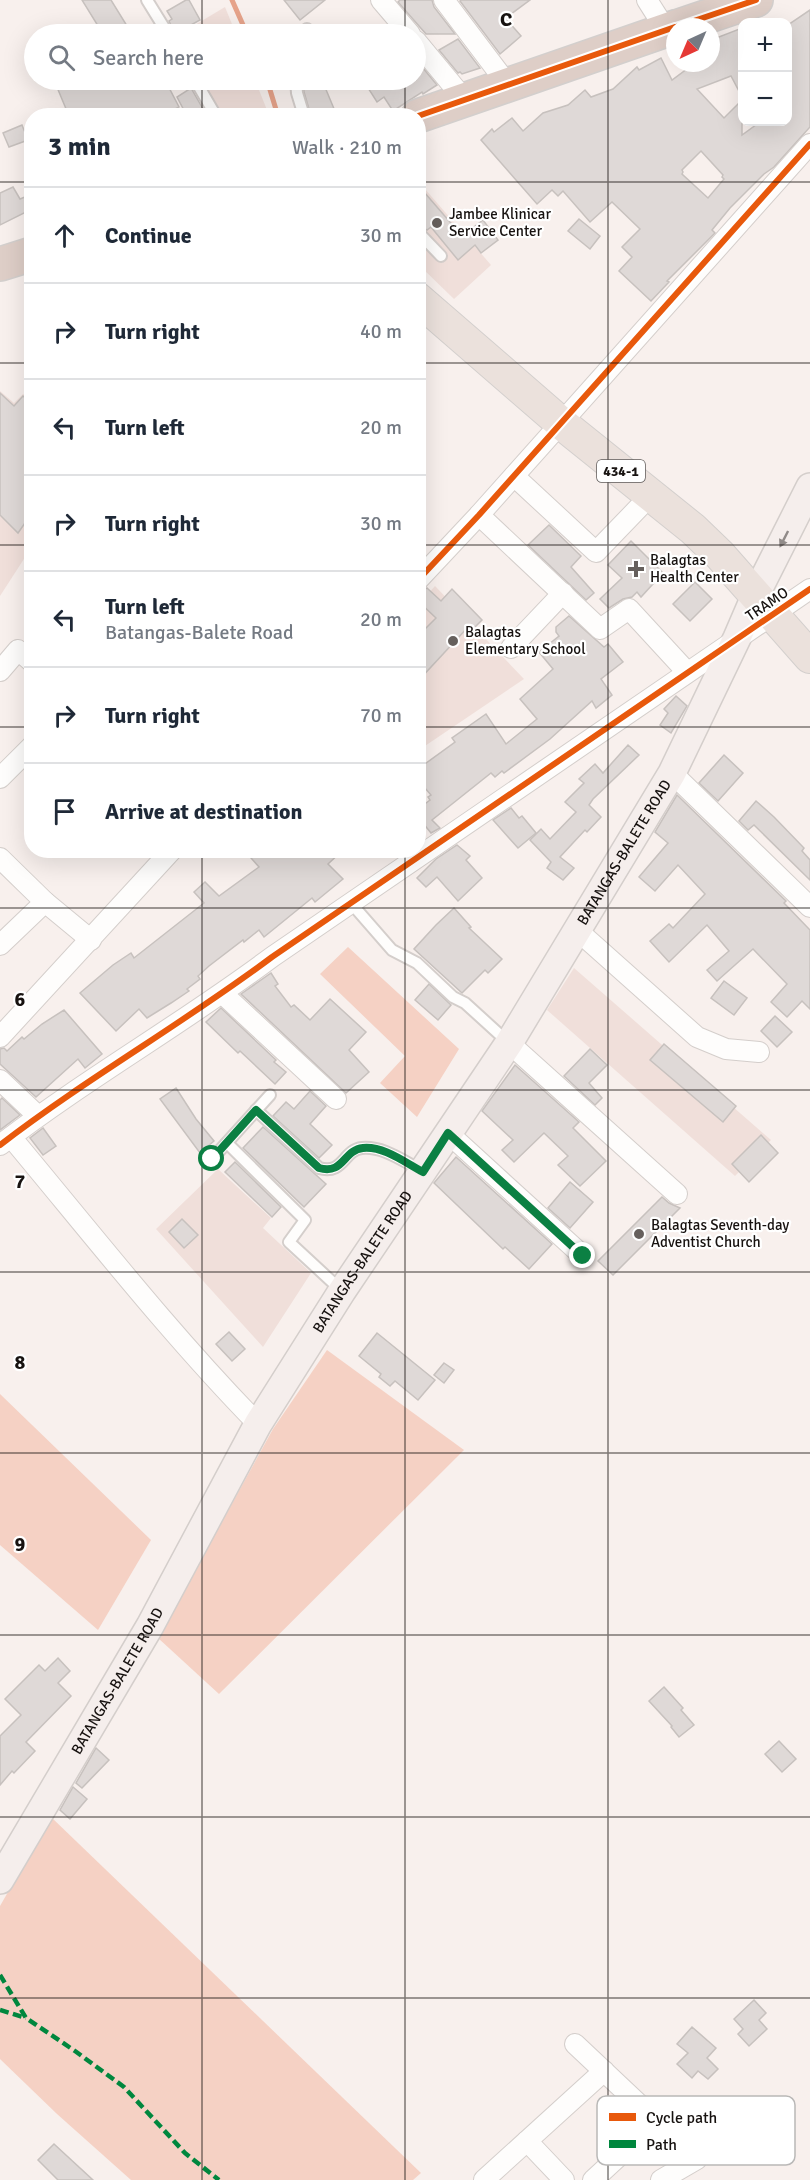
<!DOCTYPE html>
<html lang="en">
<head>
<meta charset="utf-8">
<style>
	body { margin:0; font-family:Signika,sans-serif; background:#f2f2f3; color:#1f2937 }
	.controls { position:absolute; right:18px; top:18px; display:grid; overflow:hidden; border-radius:12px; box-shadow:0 6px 24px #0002 }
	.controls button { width:54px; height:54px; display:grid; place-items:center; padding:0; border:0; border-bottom:2px solid #e0e1e3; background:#fff; color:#1f2937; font:30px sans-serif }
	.compass { position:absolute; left:666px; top:18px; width:54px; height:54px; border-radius:50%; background:#fff; box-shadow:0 6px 24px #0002; rotate:224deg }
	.stop { position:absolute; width:18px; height:18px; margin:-14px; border:4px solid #0b8043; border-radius:50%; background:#fff }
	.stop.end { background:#0b8043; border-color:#fff; box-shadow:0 2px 6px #0008 }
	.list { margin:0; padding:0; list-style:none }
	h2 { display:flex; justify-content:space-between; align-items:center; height:78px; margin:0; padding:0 24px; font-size:26px }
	h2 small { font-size:20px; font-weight:400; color:#747a83 }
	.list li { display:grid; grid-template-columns:39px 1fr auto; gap:18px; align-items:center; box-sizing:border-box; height:96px; padding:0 24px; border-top:2px solid #e0e1e3 }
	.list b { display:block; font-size:22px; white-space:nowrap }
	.list p { margin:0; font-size:20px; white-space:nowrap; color:#747a83 }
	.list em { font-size:20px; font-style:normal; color:#747a83 }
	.icon { flex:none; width:33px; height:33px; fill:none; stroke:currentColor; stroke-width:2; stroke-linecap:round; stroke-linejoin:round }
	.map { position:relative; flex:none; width:810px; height:2180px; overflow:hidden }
	.search { position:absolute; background:#fff; box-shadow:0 6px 24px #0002; left:24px; top:24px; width:402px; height:66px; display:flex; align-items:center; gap:15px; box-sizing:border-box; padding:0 21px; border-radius:33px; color:#747a83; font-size:22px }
	.panel { position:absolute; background:#fff; box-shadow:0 6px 24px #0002; left:24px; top:108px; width:402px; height:750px; border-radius:24px }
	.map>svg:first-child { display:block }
</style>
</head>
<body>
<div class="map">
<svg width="810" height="2180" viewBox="0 0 810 2180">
	<rect width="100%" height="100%" fill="#f8f0ed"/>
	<g fill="#f0dfda">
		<path d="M225 7 236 34H180Z"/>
		<path d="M200 80H255L269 115H217Z"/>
		<path d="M418 181 491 265 454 299 419 265Z"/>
		<path d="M0 391 14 403 23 394 32 401 31 548 0 596Z"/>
		<path d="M435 586 524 679 419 750V604Z"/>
		<path d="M574 968 771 1140 735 1176 547 1010Z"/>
		<path d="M218 1169 271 1218 263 1228 311 1273 263 1347 156 1229Z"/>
	</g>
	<g fill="#f5d1c4">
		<path d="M348 947 459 1049 417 1117 380 1083 405 1056 320 974Z"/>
		<path d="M327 1350 464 1450 219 1694 158 1638 273 1429Z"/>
		<path d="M0 1394 151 1540 98 1630 0 1545Z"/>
		<path d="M51 1817 421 2173 413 2180H131L57 2114 0 2059V1906Z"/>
	</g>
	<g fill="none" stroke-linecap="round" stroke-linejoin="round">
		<g stroke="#e6a38a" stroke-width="5">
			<path d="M232 0 247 34"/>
			<path d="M267 80 278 116"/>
		</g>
	</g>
	<g fill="#dfd9d7" stroke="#c7c1be" stroke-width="1.5" fill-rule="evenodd">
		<path d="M82 0H111L132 34H103Z"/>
		<path d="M186 0H189L200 20 175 34 169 21 172 19 167 11Z"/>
		<path d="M284 0H325L300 20Z"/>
		<path d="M400 0H432L434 7 455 34H426L398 2Z"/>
		<path d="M461 0H530L507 17V20L521 36 500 54 460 1Z"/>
		<path d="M810 10V127L774 167 764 174 730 208 712 230 715 233 667 281 669 282 651 301 619 271 632 257 622 247 640 229 612 202 590 222 563 191 558 196 552 190 537 204 481 140 492 129 494 132 512 118 523 131 543 113 568 105 585 90 591 97 613 89 637 67 639 70 661 58 672 80 695 63H711V40L742 28V97L731 76 697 89 724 118 742 100V135L760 122H788V25ZM701 151 723 175 722 177 724 179 708 198 682 174 683 172 682 170Z"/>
		<path d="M458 39 480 68 462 74 460 72 458 73 439 50Z"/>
		<path d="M418 62 437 85 423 94 422 92 393 111 384 97 377 102 363 80H416V64Z"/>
		<path d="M54 80H165L179 107 162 116H69Z"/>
		<path d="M303 80H322L337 116H311L304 92Z"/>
		<path d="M191 88 207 116H187L177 97Z"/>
		<path d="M22 125 28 140 9 147 3 133Z"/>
		<path d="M418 185 462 236 483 220 498 240 481 253 475 245 458 260 431 227 427 230 418 224Z"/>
		<path d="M13 187 20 199 32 194V209L0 225V193Z"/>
		<path d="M579 219 600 236 590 249 568 231Z"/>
		<path d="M0 393 14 406 23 396 32 404V513L18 533 0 515Z"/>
		<path d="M549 525 581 556 571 567 594 593 586 600 528 545Z"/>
		<path d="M631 541 663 573 641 597 637 592 632 597 623 599 609 608 600 599 622 578 608 565Z"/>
		<path d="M695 582 712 599 690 621 673 604Z"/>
		<path d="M427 588 441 601 452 589 482 620 473 629 469 626 418 681V636L436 618 418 601V594Z"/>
		<path d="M569 616 604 647 608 644 623 662 601 679 612 695 596 708 592 701 550 739 504 773 502 771 495 777 491 773 432 820 440 828 431 833 418 817V809L430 800 428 797 431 795 418 780V769L455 742 452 738 486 714 506 744 537 719 520 699 553 669 539 652 559 636 556 632V627Z"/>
		<path d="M676 696 687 706 671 733 660 725 668 713 664 709Z"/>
		<path d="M628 745 639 755 593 799 589 805 601 817 587 832 585 830 560 857 574 868 563 880 547 868 551 862 530 840 541 829 550 839 576 812 565 802 584 783 579 779 595 764 603 773Z"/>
		<path d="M724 755 743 773 718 801 699 783Z"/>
		<path d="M677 795 786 901 784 903 810 930V1009L802 1001 787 1017 771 1002 787 984 753 949 717 981 707 970 729 951 707 925 669 962 650 941 669 924 673 928 705 894 678 865 655 891 639 877 668 843 655 832Z"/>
		<path d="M756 801 774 817 804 848 802 851 810 860V880L754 825 748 830 739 821Z"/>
		<path d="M511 808 519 818 522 816 536 833 518 848 493 820Z"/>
		<path d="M457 845 470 856 466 860 482 878 458 901 437 877 426 887 417 878 436 859Z"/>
		<path d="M244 850H268L273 856 279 850H343L328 864 343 879 315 902 312 898 264 937 259 930 244 942 243 940 209 966 198 976 200 979 187 989 189 991 171 1003 147 1018 139 1009 116 1031 80 993 113 965 131 953 134 958 204 903 194 892 205 882 219 896 259 867Z"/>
		<path d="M454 908 471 927 469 928 502 959 488 973 485 970 462 993 414 949 436 925Z"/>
		<path d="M271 973 278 984 275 986 291 1007 294 1005 310 1020 330 999 366 1032 349 1050 369 1072 346 1093 241 994Z"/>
		<path d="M724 981 747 998 734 1015 711 998Z"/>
		<path d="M429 984 451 1005 438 1020 415 1000Z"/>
		<path d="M221 1008 276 1060 274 1062 286 1072 275 1084 240 1051 238 1053 206 1022Z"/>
		<path d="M64 1010 102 1054 85 1068 78 1059 36 1097 0 1064V1049L4 1048 7 1051 22 1037 24 1039 42 1024Z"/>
		<path d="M775 1016 792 1032 777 1047 761 1031Z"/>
		<path d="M664 1044 736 1106 723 1122 650 1060Z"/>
		<path d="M590 1049 607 1065 589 1083 602 1098 595 1105 564 1076Z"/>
		<path d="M515 1065 579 1122 573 1128 606 1161 580 1186 558 1165 568 1156 544 1133 514 1162 502 1150 513 1140 482 1111Z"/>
		<path d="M176 1088 196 1119 214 1141 200 1153 160 1099Z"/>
		<path d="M310 1091 326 1106 310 1124 332 1145 319 1158 273 1116 286 1102 294 1109Z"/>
		<path d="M2 1098 20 1115 0 1130V1100Z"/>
		<path d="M263 1127 326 1184 304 1207 243 1148Z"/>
		<path d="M43 1128 56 1146 43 1155 30 1138Z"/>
		<path d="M761 1135 778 1153 749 1182 732 1164Z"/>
		<path d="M456 1157 552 1244 529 1269 505 1247 503 1249 434 1183Z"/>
		<path d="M235 1162 281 1207 272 1217 225 1172Z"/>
		<path d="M570 1182 593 1202 570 1228 548 1208Z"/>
		<path d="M662 1197 669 1203 680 1208 613 1275 598 1261Z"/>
		<path d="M182 1219 198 1235 184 1248 169 1232Z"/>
		<path d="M229 1332 245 1349 232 1361 216 1344Z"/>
		<path d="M377 1333 435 1380 418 1400 395 1381 390 1386 379 1377 381 1374 359 1356Z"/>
		<path d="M444 1363 454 1370 444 1383 434 1375Z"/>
		<path d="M58 1658 70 1671 58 1683 71 1696 26 1742 35 1751 14 1773 12 1771 0 1785V1736L21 1715 5 1699 39 1665 45 1671Z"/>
		<path d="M664 1687 683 1708 681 1710 694 1725 679 1737 671 1727 672 1726 649 1701Z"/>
		<path d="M779 1741 796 1759 782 1772 765 1754Z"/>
		<path d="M96 1748 109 1760 82 1788 76 1783Z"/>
		<path d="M73 1787 87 1799 70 1819 60 1810Z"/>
		<path d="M754 2000 766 2013 759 2020 767 2029 749 2046 738 2034 743 2029 734 2019Z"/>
		<path d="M692 2027 716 2048 707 2058 718 2069 708 2079 698 2071 692 2078 677 2064 688 2053 677 2044Z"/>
		<path d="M54 2144 93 2180H58L38 2160Z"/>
	</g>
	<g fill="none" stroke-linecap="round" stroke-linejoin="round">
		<defs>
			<g id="lane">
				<path d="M147 0 168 34"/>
				<path d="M305 34 307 29"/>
				<path d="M195 80 216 116"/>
				<path d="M296 80 297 93 304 116"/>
				<path d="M418 232 441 256"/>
				<path d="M351 903 392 950 417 963 453 997 465 1003 509 1043"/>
				<path d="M256 1110 319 1168C344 1175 343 1150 362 1148 384 1146 404 1162 423 1171"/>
				<path d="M227 1143 305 1220 289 1242 342 1291"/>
				<path d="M212 1159 270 1095"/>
			</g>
			<g id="street">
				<path d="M381 0 410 34"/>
				<path d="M444 0 508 85"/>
				<path d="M647 0 666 30"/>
				<path d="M416 41 464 99"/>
				<path d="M514 476 596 552 651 495"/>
				<path d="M479 515 600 629 629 609 687 672"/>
				<path d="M418 580 479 515 810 144"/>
				<path d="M511 648 563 593"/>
				<path d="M0 671 18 650 32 662"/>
				<path d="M672 773 810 907"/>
				<path d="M0 778 32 746"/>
				<path d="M0 858 45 902 91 940"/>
				<path d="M578 931 697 1037 726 1049 759 1052"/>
				<path d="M0 945 45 902"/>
				<path d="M223 994 336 1099"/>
				<path d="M0 1037 172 850"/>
				<path d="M509 1043 677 1194"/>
				<path d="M0 1080 38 1116"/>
				<path d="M448 1133 583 1256"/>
				<path d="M11 1137C92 1234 170 1334 258 1424"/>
				<path d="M0 1145C87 1078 184 1023 272 957L810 589"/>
				<path d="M575 2044 697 2159 661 2180"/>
				<path d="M527 2141 564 2180"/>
				<path d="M484 2180 604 2071"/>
				<path d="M593 2180 657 2121"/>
			</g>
			<g id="secondary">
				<path id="s1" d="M0 1880 150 1626 258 1424 342 1291 509 1043 672 773 737 638 756 594 810 487"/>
			</g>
			<path id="primary" d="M418 299 561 423 693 529 720 555 810 657"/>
			<g id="highway">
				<path d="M676 27 756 0"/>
				<path d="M418 116 675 27"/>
				<path d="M0 264 32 254"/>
			</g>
		</defs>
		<use href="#lane" stroke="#d4cecb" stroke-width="14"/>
		<use href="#street" stroke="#d4cecb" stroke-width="22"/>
		<use href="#secondary" stroke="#d4cecb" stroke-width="30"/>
		<use href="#primary" stroke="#d3cfcd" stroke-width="34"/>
		<use href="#highway" stroke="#d3cfcd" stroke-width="36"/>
		<use href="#lane" stroke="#fefdfc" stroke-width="10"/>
		<use href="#street" stroke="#fefdfc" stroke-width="20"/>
		<use href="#secondary" stroke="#f5eeec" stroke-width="27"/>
		<use href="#primary" stroke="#ebe1dc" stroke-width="32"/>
		<use href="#highway" stroke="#decec7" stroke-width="33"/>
		<g stroke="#00873e" stroke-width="4.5" stroke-dasharray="9 4.5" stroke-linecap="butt">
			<path d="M0 1975 26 2018 75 2051 124 2087 185 2153 219 2180"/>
			<path d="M0 2010 26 2018"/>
		</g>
		<defs>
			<g id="cycleway">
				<path d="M676 27 756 0"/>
				<path d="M418 116 675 27"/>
				<path d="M418 580 479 515 810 144"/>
				<path d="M0 1145C87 1078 184 1023 272 957L810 589"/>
			</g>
		</defs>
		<use href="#cycleway" stroke="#fff" stroke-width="10"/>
		<use href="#cycleway" stroke="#e8590c" stroke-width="6"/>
	</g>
	<defs><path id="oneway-solid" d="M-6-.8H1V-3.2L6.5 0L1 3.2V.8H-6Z" transform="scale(1.5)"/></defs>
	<use fill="#918b89" href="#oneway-solid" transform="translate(784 539) rotate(117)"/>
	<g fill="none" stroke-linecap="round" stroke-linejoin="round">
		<path stroke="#0b8043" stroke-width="8" d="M212 1159 256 1110 319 1168C344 1175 343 1150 363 1148 384 1146 404 1162 423 1172L448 1133 583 1256"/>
	</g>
	<path fill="none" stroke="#171210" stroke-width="1.5" stroke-opacity="0.55" d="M202 0V34M405 0V34M608 0V2180M202 80V116M405 80V116M0 182H32M418 182H810M0 363H32M418 363H810M0 545H32M418 545H810M0 727H32M418 727H810M202 850V2180M405 850V2180M0 908H810M0 1090H810M0 1272H810M0 1453H810M0 1635H810M0 1817H810M0 1998H810"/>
	<g fill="#66605d" stroke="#fff" stroke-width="2">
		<circle cx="437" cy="223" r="6"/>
		<path d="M633 560h6v6h6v6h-6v6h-6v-6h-6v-6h6z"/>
		<circle cx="453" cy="641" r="6"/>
		<circle cx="639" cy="1234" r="6"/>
	</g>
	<g text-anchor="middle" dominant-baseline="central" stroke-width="4.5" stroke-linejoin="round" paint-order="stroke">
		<rect fill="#fff" stroke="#5d5958" stroke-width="1.5" x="597" y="460" width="48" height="22" rx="4.5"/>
		<g font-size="14" font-weight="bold" fill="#171210">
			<text x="621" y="471">434-1</text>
		</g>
		<g font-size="15" fill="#171210" stroke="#fff" text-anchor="start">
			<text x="449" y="214">Jambee Klinicar<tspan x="449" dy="17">Service Center</tspan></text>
			<text x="650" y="560">Balagtas<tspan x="650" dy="17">Health Center</tspan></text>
			<text x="465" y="632">Balagtas<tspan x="465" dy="17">Elementary School</tspan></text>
			<text x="651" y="1225">Balagtas Seventh-day<tspan x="651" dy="17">Adventist Church</tspan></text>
		</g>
		<g font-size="15" fill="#171210" stroke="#fff">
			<text transform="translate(767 604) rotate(-34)">TRAMO</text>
			<text stroke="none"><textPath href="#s1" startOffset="1203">BATANGAS-BALETE ROAD</textPath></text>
			<text stroke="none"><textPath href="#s1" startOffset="717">BATANGAS-BALETE ROAD</textPath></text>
			<text stroke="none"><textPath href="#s1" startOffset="231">BATANGAS-BALETE ROAD</textPath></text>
		</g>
	</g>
	<rect x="597" y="2096" width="198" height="69" rx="9" fill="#fff" stroke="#b9b8b7" stroke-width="1.5"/>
	<rect x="609" y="2113" width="27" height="8" fill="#e8590c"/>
	<rect x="609" y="2140" width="27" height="8" fill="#00873e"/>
	<g font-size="16" fill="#171210">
		<text x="646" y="2123">Cycle path</text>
		<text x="646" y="2150">Path</text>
	</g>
	<g font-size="20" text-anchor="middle" font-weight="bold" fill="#171210" stroke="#fff" stroke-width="4.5" stroke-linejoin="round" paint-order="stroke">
		<text x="506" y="26">C</text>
		<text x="20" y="1006">6</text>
		<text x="20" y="1188">7</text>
		<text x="20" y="1369">8</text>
		<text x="20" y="1551">9</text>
	</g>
</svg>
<div class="controls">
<button>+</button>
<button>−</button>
</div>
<svg class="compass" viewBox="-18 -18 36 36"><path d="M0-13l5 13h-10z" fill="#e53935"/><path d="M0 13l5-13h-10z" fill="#747a83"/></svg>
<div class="stop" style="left:212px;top:1159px"></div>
<div class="stop end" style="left:583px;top:1256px"></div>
<div class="search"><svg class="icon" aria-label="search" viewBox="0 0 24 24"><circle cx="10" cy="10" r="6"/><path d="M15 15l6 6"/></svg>Search here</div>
<section class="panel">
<h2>3 min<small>Walk · 210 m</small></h2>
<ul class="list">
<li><svg class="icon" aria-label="ahead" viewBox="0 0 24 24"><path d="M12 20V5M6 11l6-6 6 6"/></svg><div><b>Continue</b></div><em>30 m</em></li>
<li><svg class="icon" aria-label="right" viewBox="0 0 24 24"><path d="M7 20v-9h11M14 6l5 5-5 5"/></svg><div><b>Turn right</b></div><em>40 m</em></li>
<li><svg class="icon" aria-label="left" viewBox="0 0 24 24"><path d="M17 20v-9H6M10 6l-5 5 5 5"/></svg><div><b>Turn left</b></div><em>20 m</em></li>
<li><svg class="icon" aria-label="right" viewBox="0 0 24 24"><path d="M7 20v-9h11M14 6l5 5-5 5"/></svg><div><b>Turn right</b></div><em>30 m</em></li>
<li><svg class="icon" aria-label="left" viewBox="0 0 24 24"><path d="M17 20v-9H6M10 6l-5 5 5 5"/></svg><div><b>Turn left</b><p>Batangas-Balete Road</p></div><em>20 m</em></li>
<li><svg class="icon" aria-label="right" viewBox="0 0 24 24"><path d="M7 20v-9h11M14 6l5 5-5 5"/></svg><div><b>Turn right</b></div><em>70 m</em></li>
<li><svg class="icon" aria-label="arrive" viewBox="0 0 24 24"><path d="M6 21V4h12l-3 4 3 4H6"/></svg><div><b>Arrive at destination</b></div></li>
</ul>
</section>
</div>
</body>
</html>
